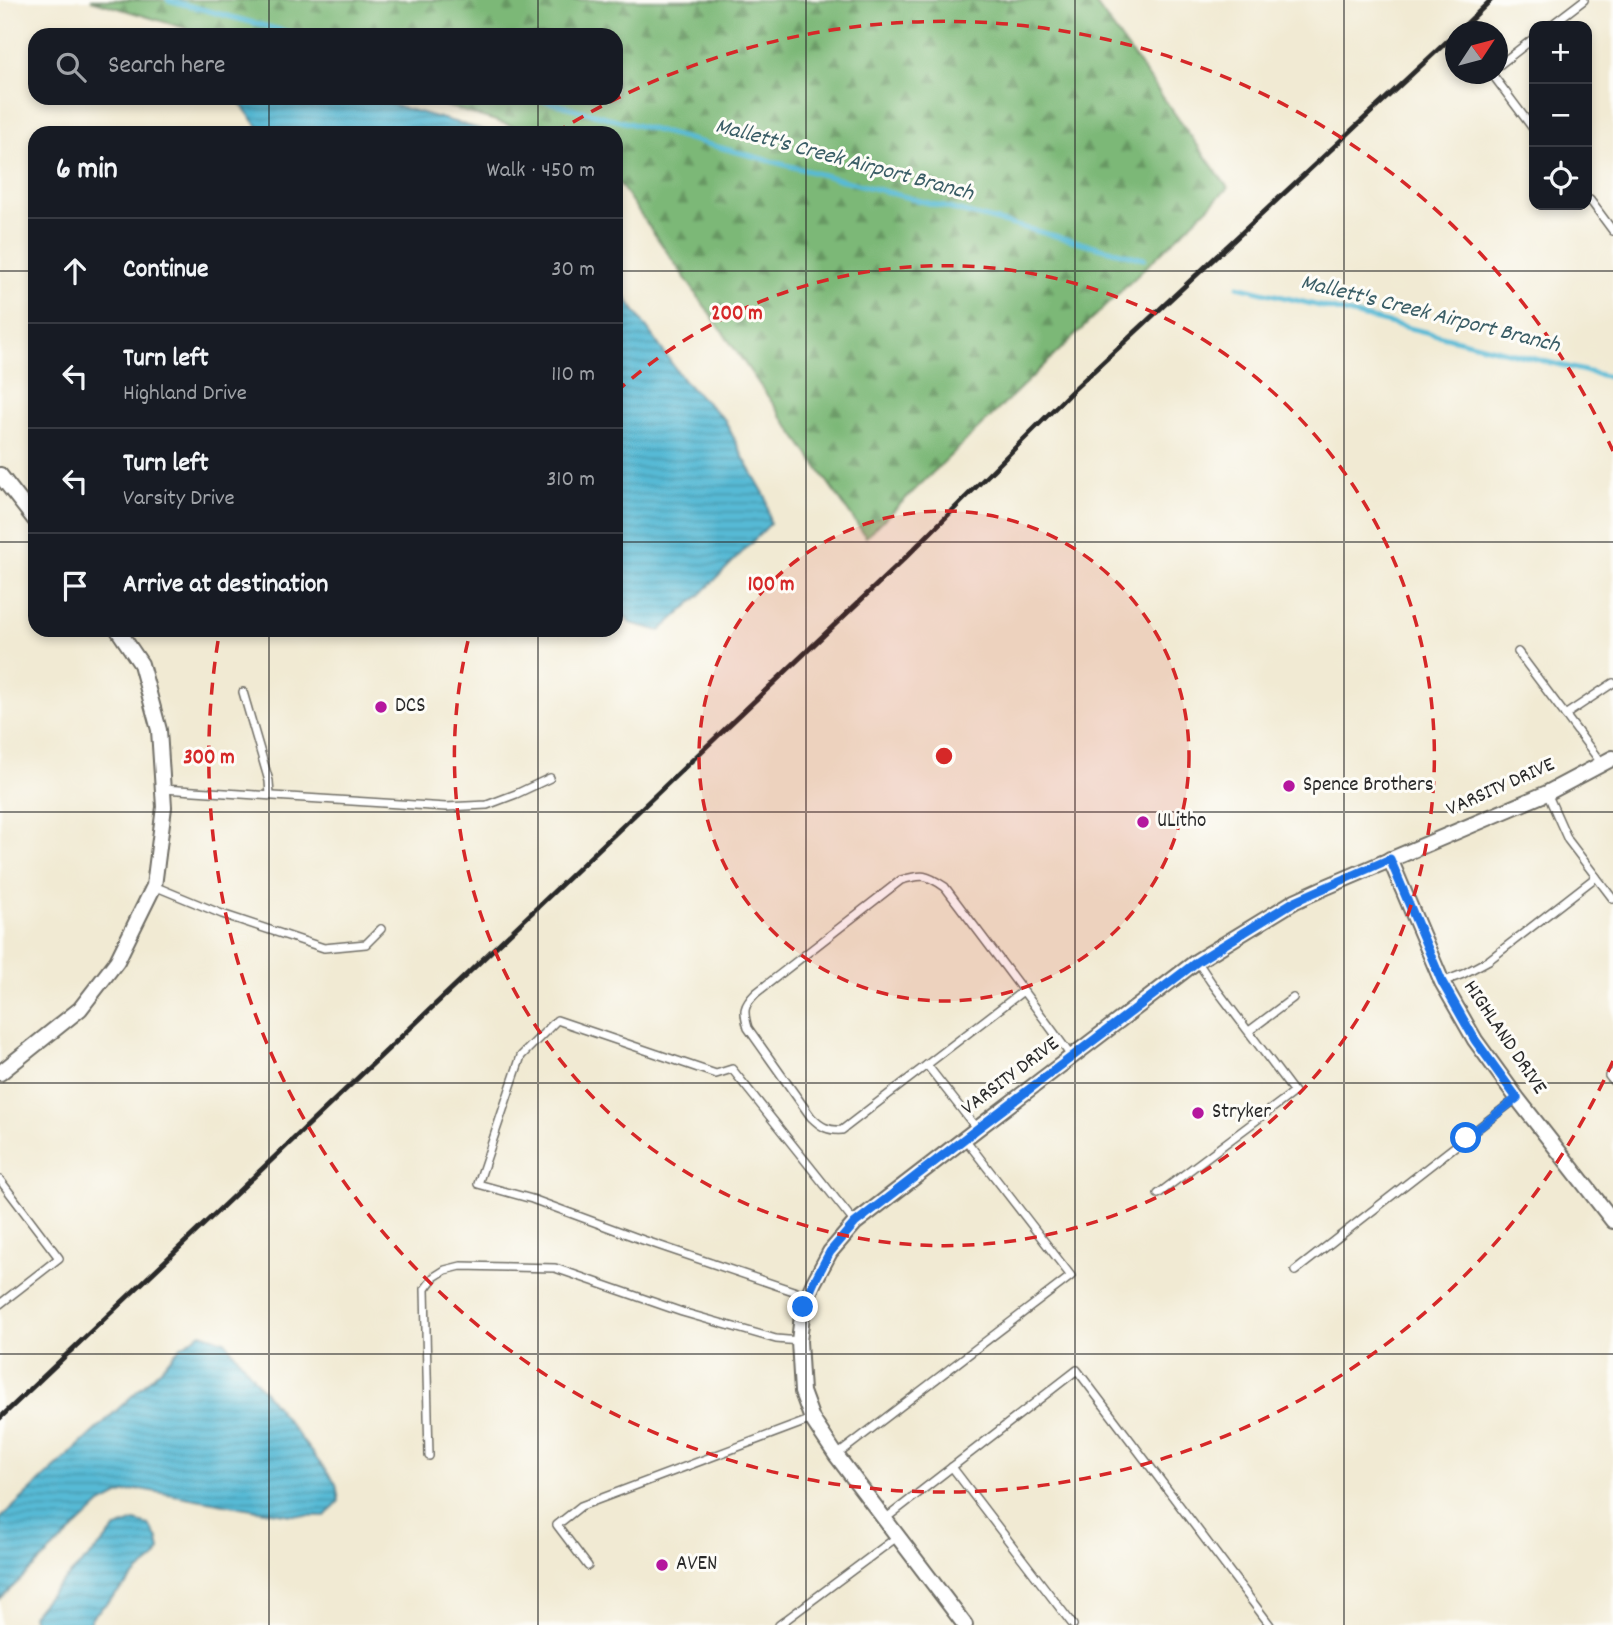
<!DOCTYPE html>
<html lang="en">
<head>
<meta charset="utf-8">
<style>
	body { margin:0; font-family:Dekko,sans-serif; background:#20242c; color:#f1f3f6 }
	.controls { position:absolute; right:21px; top:21px; display:grid; overflow:hidden; border-radius:14px; box-shadow:0 4px 10px #0003 }
	.controls button { width:63px; height:63px; display:grid; place-items:center; padding:0; border:0; border-bottom:2px solid #363941; background:#171b24; color:#f1f3f6; font:35px sans-serif }
	.compass { position:absolute; left:1445px; top:21px; width:63px; height:63px; border-radius:50%; background:#171b24; box-shadow:0 4px 10px #0003; rotate:54deg }
	.stop { position:absolute; width:21px; height:21px; margin:-16px; border:5px solid #1a73e8; border-radius:50%; background:#fff }
	.stop.end { background:#1a73e8; border-color:#fff; box-shadow:0 2px 7px #0008 }
	.list { margin:0; padding:0; list-style:none }
	h2 { display:flex; justify-content:space-between; align-items:center; height:91px; margin:0; padding:0 28px; font-size:30px }
	h2 small { font-size:23px; font-weight:400; color:#9ea1a6 }
	.list li { display:grid; grid-template-columns:46px 1fr auto; gap:21px; align-items:center; box-sizing:border-box; height:105px; padding:0 28px; border-top:2px solid #363941 }
	.list b { display:block; font-size:26px; white-space:nowrap }
	.list p { margin:0; font-size:23px; white-space:nowrap; color:#9ea1a6 }
	.list em { font-size:23px; font-style:normal; color:#9ea1a6 }
	.icon { flex:none; width:38px; height:38px; fill:none; stroke:currentColor; stroke-width:2; stroke-linecap:round; stroke-linejoin:round }
	.map { position:relative; flex:none; width:1613px; height:1625px; overflow:hidden }
	.search { position:absolute; background:#171b24; box-shadow:0 4px 10px #0003; left:28px; top:28px; width:595px; height:77px; display:flex; align-items:center; gap:18px; box-sizing:border-box; padding:0 24px; border-radius:21px; color:#9ea1a6; font-size:26px }
	.panel { position:absolute; background:#171b24; box-shadow:0 4px 10px #0003; left:28px; top:126px; width:595px; height:511px; border-radius:21px }
	.map>svg:first-child { display:block }
</style>
</head>
<body>
<div class="map">
<svg width="1613" height="1625" viewBox="0 0 1613 1625">
	<defs>
		<pattern id="forest-firs" width="22" height="20" patternUnits="userSpaceOnUse" patternTransform="scale(1.75)"><rect width="22" height="20" fill="#7cb877"/><path d="M5 1l3.5 6h-7zM16 11l3.5 6h-7z" fill="#669662"/></pattern>
		<pattern id="water-rules" width="6" height="5" patternUnits="userSpaceOnUse" patternTransform="scale(1.75)"><rect width="6" height="5" fill="#57bad5"/><path d="M0 2.5h6" fill="none" stroke="#4897ad"/></pattern>
	</defs>
	<rect width="100%" height="100%" fill="#fdfcf7"/>
	<filter id="ink" filterUnits="userSpaceOnUse"><feTurbulence type="fractalNoise" baseFrequency=".0143" numOctaves="2"/><feDisplacementMap in="SourceGraphic" scale="14" xChannelSelector="R" yChannelSelector="G"/><feConvolveMatrix kernelMatrix="1 2 1 2 8 2 1 2 1" color-interpolation-filters="sRGB"/></filter>
	<filter id="wash" filterUnits="userSpaceOnUse"><feTurbulence type="fractalNoise" baseFrequency=".00686" numOctaves="4" result="noise"/><feDisplacementMap in="SourceGraphic" scale="28" xChannelSelector="R" yChannelSelector="G"/><feGaussianBlur stdDeviation="1.57" result="paint"/><feColorMatrix in="noise" values="0 0 0 0 0 0 0 0 0 0 0 0 0 0 0 0 0 1.4 0 .05"/><feComposite in="paint" operator="in"/></filter>
	<g filter="url(#wash)">
		<rect width="100%" height="100%" fill="#f1ead3"/>
		<path fill="url(#forest-firs)" stroke="#547251" stroke-width="2" d="M91 0H1093L1228 188 866 537 616 179V133H536L419 98H616V35H208Z"/>
		<g fill="url(#water-rules)" stroke="#417280" stroke-width="2">
			<path d="M236 98H368L494 133H263Z"/>
			<path d="M616 284 684 381 725 420 742 455 766 497 770 524 701 594 660 631 630 623 616 604Z"/>
			<path d="M201 1333 225 1341 336 1484 339 1501 325 1516 292 1515 258 1510 140 1489 120 1494 101 1504 0 1599V1519L161 1369 180 1347Z"/>
			<path d="M135 1521 149 1525 158 1539 160 1550 154 1560 140 1571 91 1618V1625H34L32 1615 50 1594 100 1546 116 1528Z"/>
		</g>
		<g fill="none" stroke-linecap="round" stroke-linejoin="round">
			<g stroke="#57bad5" stroke-width="5">
				<path d="M168 0 299 35"/>
				<path d="M534 98 921 201 1144 259"/>
				<path d="M1238 286 1613 378"/>
			</g>
		</g>
	</g>
	<g filter="url(#ink)">
		<g fill="none" stroke-linecap="round" stroke-linejoin="round">
			<defs>
				<g id="service">
					<path d="M1550 26 1584 0"/>
					<path d="M1498 66 1534 38"/>
					<path d="M1492 74 1534 130"/>
					<path d="M1587 200H1590L1613 231"/>
					<path d="M1518 652 1602 764"/>
					<path d="M243 692 269 781 270 795"/>
					<path d="M1565 715 1613 683"/>
					<path d="M163 789 446 807 487 805 516 794 550 778"/>
					<path d="M1547 793 1568 840 1613 899"/>
					<path d="M154 886 222 914 324 948 366 944 381 929"/>
					<path d="M1442 982 1463 974 1489 960 1596 877"/>
					<path d="M1023 991 842 1130C828 1131 821 1127 811 1117L748 1028C743 1011 743 1006 756 993L901 880C923 874 926 874 945 887 987 943 1030 999 1071 1056"/>
					<path d="M1249 1031 1293 998"/>
					<path d="M927 1065 977 1129"/>
					<path d="M1613 1073 1609 1076 1613 1081"/>
					<path d="M0 1180 59 1258 0 1304"/>
					<path d="M1158 1194 1294 1092 1211 982 1197 961"/>
					<path d="M1295 1271 1517 1098"/>
					<path d="M808 1296 643 1240 532 1199 478 1184 521 1056 557 1020 716 1074 732 1069 855 1223"/>
					<path d="M837 1455 1071 1276 965 1139"/>
					<path d="M429 1456 425 1289 434 1277 445 1270 461 1266 555 1268 682 1312 776 1339 799 1341"/>
					<path d="M952 1467 1073 1625"/>
					<path d="M885 1519 1077 1370 1270 1625"/>
					<path d="M588 1566 557 1525 581 1506 812 1419"/>
					<path d="M779 1625 897 1537"/>
				</g>
				<g id="minor">
					<path d="M0 475 35 520"/>
					<path d="M1390 859 1442 982 1475 1040 1517 1098 1613 1221"/>
					<path d="M0 1073 80 1009 117 961 154 886 164 807 159 730 141 664 118 630"/>
					<path d="M965 1625 836 1455 812 1419 802 1392 799 1341 803 1307 814 1282 830 1252 855 1223 977 1129 1197 961 1295 901 1326 887 1547 793 1613 758"/>
				</g>
			</defs>
			<use href="#service" stroke="#706e66" stroke-width="10"/>
			<use href="#minor" stroke="#706e66" stroke-width="18"/>
			<use href="#service" stroke="#fff" stroke-width="7"/>
			<use href="#minor" stroke="#fff" stroke-width="14"/>
			<g stroke="#2b2b2b" stroke-width="5">
				<path d="M1458 32 1491 0"/>
				<path d="M0 1418 905 558 1071 392 1456 33"/>
			</g>
		</g>
	</g>
	<g fill="none" stroke-linecap="round" stroke-linejoin="round" filter="url(#ink)">
		<path stroke="#1a73e8" stroke-width="9" d="M803 1307 814 1282 830 1252 855 1223 977 1129 1198 961 1295 901 1390 859 1442 982 1475 1040 1517 1098 1466 1138"/>
	</g>
	<path fill="none" stroke="#2b2b2b" stroke-width="2" stroke-opacity="0.55" d="M269 0V35M538 0V35M806 0V1625M1075 0V1625M1344 0V1625M269 98V133M538 98V133M0 271H35M616 271H1613M0 542H35M616 542H1613M269 630V1625M538 630V1625M0 812H1613M0 1083H1613M0 1354H1613"/>
	<circle cx="944" cy="756" r="245" fill="#d62828" fill-opacity=".12"/>
	<g fill="none" stroke="#d62828" stroke-width="3.5" stroke-dasharray="12 9">
		<circle cx="944" cy="756" r="245"/>
		<path d="M616 392A490 490 0 1 1 470 633"/>
		<path d="M1613 1061A735 735 0 0 1 219 635M555 133A735 735 0 0 1 1613 451"/>
	</g>
	<g fill="#b5179e" stroke="#fdfcf7" stroke-width="2.5">
		<circle cx="381" cy="707" r="7"/>
		<circle cx="1289" cy="786" r="7"/>
		<circle cx="1143" cy="822" r="7"/>
		<circle cx="1198" cy="1113" r="7"/>
		<circle cx="662" cy="1565" r="7"/>
	</g>
	<g text-anchor="middle" dominant-baseline="central" stroke-width="6" stroke-linejoin="round" paint-order="stroke">
		<g font-size="21" fill="#2b2b2b" stroke="#fdfcf7" text-anchor="start">
			<text x="395" y="707">DCS</text>
			<text x="1303" y="786">Spence Brothers</text>
			<text x="1157" y="822">ULitho</text>
			<text x="1212" y="1113">Stryker</text>
			<text x="676" y="1565">AVEN</text>
		</g>
		<g font-size="21" fill="#2b2b2b" stroke="#fdfcf7">
			<text transform="translate(1501 788) rotate(-24)">VARSITY DRIVE</text>
			<text transform="translate(1504 1038) rotate(56)">HIGHLAND DRIVE</text>
			<text transform="translate(1011 1077) rotate(-37)">VARSITY DRIVE</text>
		</g>
		<g font-size="23" font-style="italic" fill="#3a5d66" stroke="#fdfcf7">
			<text transform="translate(844 161) rotate(15)">Mallett's Creek Airport Branch</text>
			<text transform="translate(1430 315) rotate(14)">Mallett's Creek Airport Branch</text>
		</g>
	</g>
	<circle cx="944" cy="756" r="10" fill="#d62828" stroke="#fdfcf7" stroke-width="3.5"/>
	<g font-size="21" text-anchor="middle" font-weight="bold" fill="#d62828" stroke="#fdfcf7" stroke-width="6" stroke-linejoin="round" paint-order="stroke">
		<text x="737" y="319">200 m</text>
		<text x="771" y="590">100 m</text>
		<text x="209" y="763">300 m</text>
	</g>
</svg>
<div class="controls">
<button>+</button>
<button>−</button>
<button><svg class="icon" aria-label="locate" viewBox="0 0 24 24"><circle cx="12" cy="12" r="6"/><path d="M12 2v4M12 18v4M2 12h4M18 12h4"/></svg></button>
</div>
<svg class="compass" viewBox="-18 -18 36 36"><path d="M0-13l5 13h-10z" fill="#e53935"/><path d="M0 13l5-13h-10z" fill="#9ea1a6"/></svg>
<div class="stop" style="left:1466px;top:1138px"></div>
<div class="stop end" style="left:803px;top:1307px"></div>
<div class="search"><svg class="icon" aria-label="search" viewBox="0 0 24 24"><circle cx="10" cy="10" r="6"/><path d="M15 15l6 6"/></svg>Search here</div>
<section class="panel">
<h2>6 min<small>Walk · 450 m</small></h2>
<ul class="list">
<li><svg class="icon" aria-label="ahead" viewBox="0 0 24 24"><path d="M12 20V5M6 11l6-6 6 6"/></svg><div><b>Continue</b></div><em>30 m</em></li>
<li><svg class="icon" aria-label="left" viewBox="0 0 24 24"><path d="M17 20v-9H6M10 6l-5 5 5 5"/></svg><div><b>Turn left</b><p>Highland Drive</p></div><em>110 m</em></li>
<li><svg class="icon" aria-label="left" viewBox="0 0 24 24"><path d="M17 20v-9H6M10 6l-5 5 5 5"/></svg><div><b>Turn left</b><p>Varsity Drive</p></div><em>310 m</em></li>
<li><svg class="icon" aria-label="arrive" viewBox="0 0 24 24"><path d="M6 21V4h12l-3 4 3 4H6"/></svg><div><b>Arrive at destination</b></div></li>
</ul>
</section>
</div>
</body>
</html>
